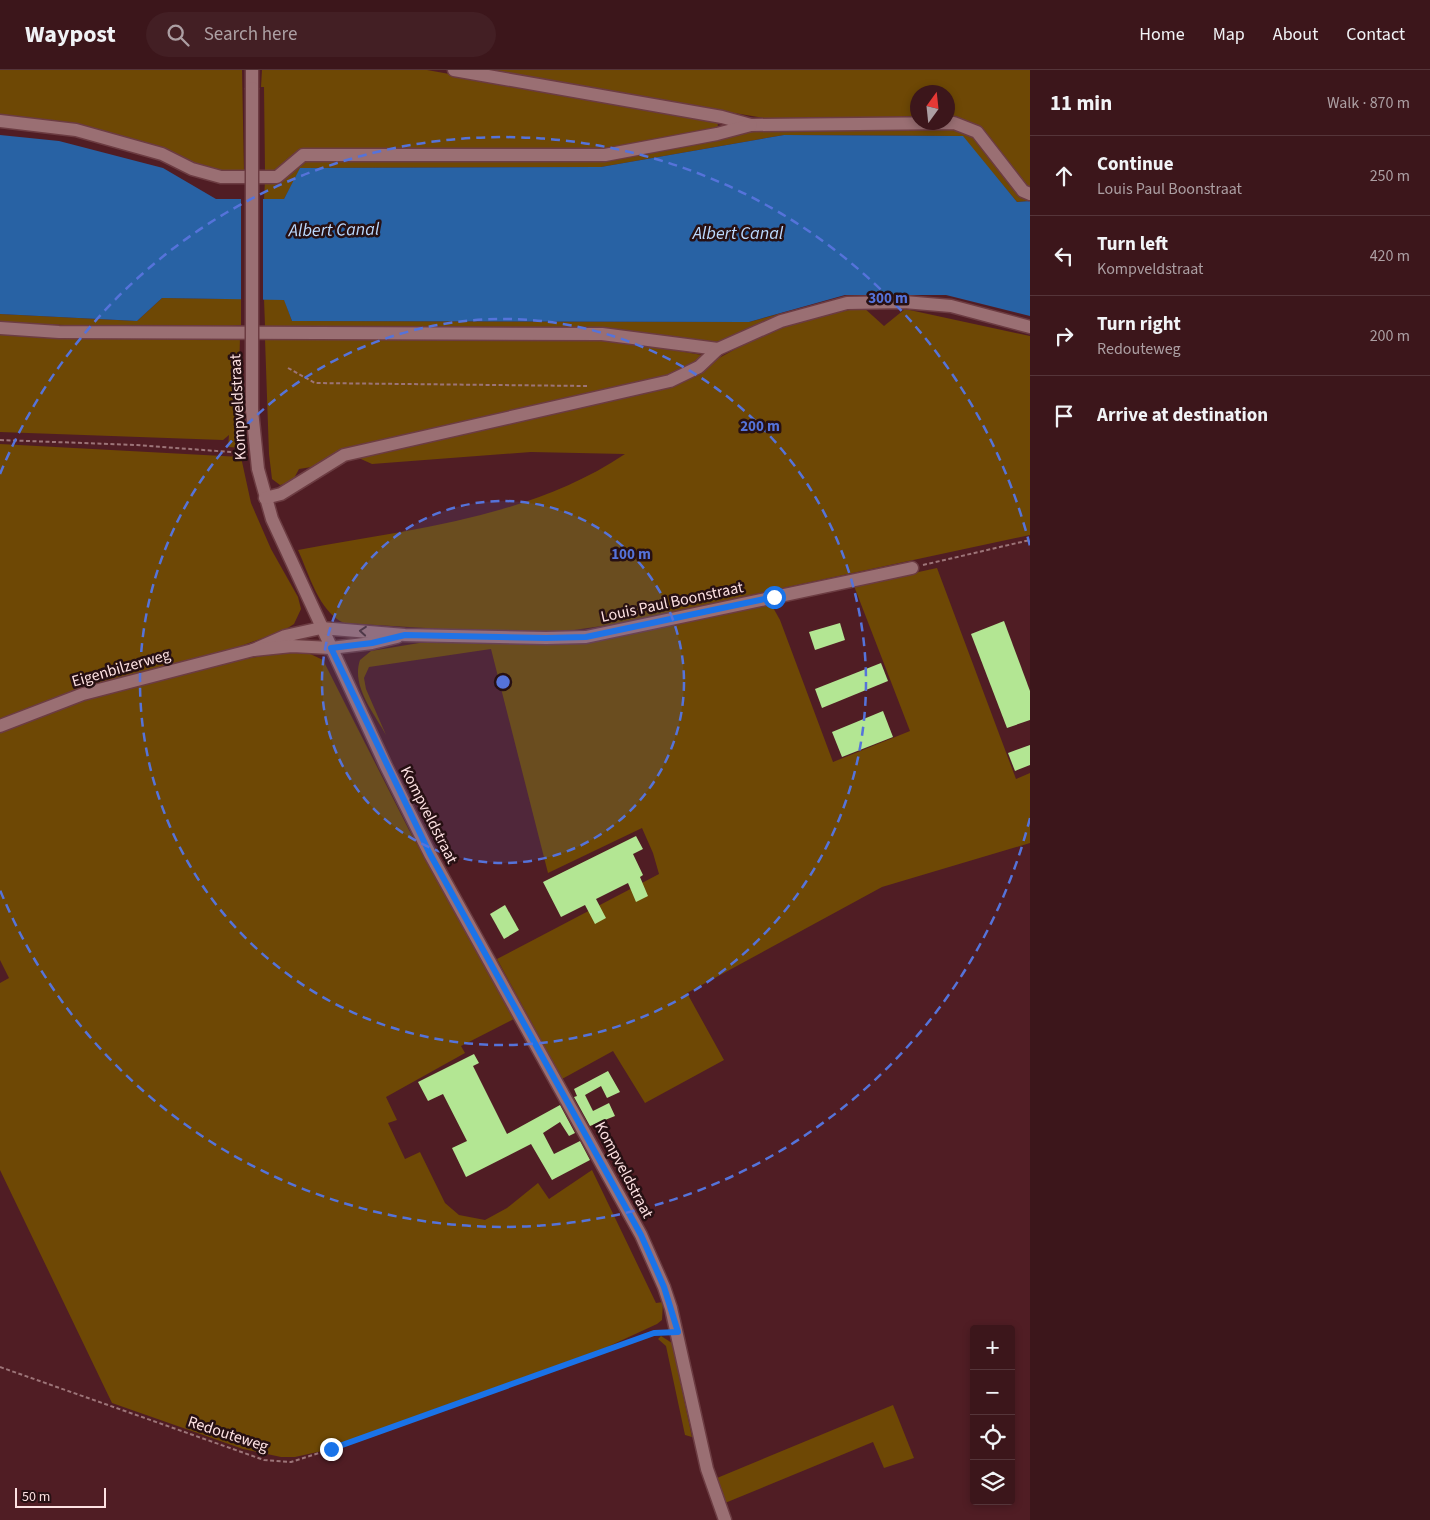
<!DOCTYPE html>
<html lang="en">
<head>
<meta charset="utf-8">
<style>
	body { margin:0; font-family:"Source Sans 3",sans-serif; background:#431f24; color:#f1f3f6 }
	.controls { position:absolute; right:15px; bottom:15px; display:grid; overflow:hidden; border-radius:5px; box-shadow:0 2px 8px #0003 }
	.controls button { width:45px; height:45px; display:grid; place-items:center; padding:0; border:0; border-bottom:1px solid #55353a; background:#3c161b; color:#f1f3f6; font:25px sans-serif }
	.compass { position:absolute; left:910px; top:15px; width:45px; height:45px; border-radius:50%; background:#3c161b; box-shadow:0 2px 8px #0003; rotate:15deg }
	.scale { position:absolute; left:15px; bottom:12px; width:91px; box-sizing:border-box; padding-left:5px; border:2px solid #fde1e2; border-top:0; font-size:14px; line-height:18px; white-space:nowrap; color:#fde1e2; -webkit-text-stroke:4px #271013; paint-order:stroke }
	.stop { position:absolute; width:15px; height:15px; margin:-11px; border:4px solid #1a73e8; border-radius:50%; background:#fff }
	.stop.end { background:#1a73e8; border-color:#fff; box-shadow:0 1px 5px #0008 }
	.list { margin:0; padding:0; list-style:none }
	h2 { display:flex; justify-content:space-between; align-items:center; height:65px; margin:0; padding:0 20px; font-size:21px }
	h2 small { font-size:16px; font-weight:400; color:#ac9fa3 }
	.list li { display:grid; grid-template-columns:32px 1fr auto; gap:15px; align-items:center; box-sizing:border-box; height:80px; padding:0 20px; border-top:1px solid #55353a }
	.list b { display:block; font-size:19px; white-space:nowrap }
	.list p { margin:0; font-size:16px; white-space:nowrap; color:#ac9fa3 }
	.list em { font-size:16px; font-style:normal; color:#ac9fa3 }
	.icon { flex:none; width:28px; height:28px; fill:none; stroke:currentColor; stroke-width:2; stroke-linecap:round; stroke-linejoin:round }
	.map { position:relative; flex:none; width:1030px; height:1450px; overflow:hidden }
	header { display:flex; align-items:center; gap:30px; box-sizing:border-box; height:70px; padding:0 25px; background:#3c161b; border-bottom:1px solid #55353a }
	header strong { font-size:24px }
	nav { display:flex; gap:28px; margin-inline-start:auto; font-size:18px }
	.search { width:350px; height:45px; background:#431f24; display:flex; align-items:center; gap:12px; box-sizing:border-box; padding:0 18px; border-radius:28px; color:#ac9fa3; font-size:19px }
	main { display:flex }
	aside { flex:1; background:#3c161b }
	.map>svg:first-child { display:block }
</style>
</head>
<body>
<header>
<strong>Waypost</strong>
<div class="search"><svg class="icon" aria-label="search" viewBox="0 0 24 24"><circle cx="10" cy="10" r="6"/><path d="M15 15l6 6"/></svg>Search here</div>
<nav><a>Home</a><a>Map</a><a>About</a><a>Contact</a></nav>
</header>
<main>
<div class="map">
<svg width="1030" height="1450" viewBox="0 0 1030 1450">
	<rect width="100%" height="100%" fill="#501d24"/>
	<g fill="#6e4805">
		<path d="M0 0H242L244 103 215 102 0 47Z"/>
		<path d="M262 0H427L716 51 718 55 716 60 612 80 307 81 278 101H265L264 17H261Z"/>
		<path d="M478 0H1030V117H1027L981 61 970 52 948 48V22H918L917 48H764Z"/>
		<path d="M772 58H959C983 68 1010 112 1030 131L1017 132 962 66 784 65 601 97 301 98 284 129H264L265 111 308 89 570 90Z"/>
		<path d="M162 228 241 229V255L191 259 0 253V244L137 251Z"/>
		<path d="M264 229H284L292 251 749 252 782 243 728 270 709 274 283 258 265 256Z"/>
		<path d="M863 237 884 256 905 239 1030 266V465L616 554 539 565 344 553C319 542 309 504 298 480 409 459 528 449 625 384L531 382 372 394 341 380 318 396 299 399 292 412 280 415 272 409 269 384 265 269 605 268 719 288 759 266 793 252Z"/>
		<path d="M0 261 240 267 238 342H243V378L228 377 229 365 223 370 0 362Z"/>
		<path d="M0 374 241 387 251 433 271 479 298 527 301 539 294 554 283 561 235 578 89 616 0 649Z"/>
		<path d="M937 498 1016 709 1030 703V773L882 817 687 923 724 990 645 1033 613 981 562 1009 497 889 659 804 653 783 642 758 548 803 491 579 369 597 364 608 366 619 386 665C374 643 351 616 360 590L371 581 419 573 580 572 636 563 762 533 771 534 780 550 833 692 910 661 854 516Z"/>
		<path d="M289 581H304L323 590 409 760 516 948 461 976 465 983 386 1027 397 1050 388 1053 405 1089 420 1082 445 1133 459 1145 485 1150 507 1138 538 1113 549 1129 592 1100 656 1233 663 1232 662 1250 657 1254 605 1278 421 1344 331 1379 295 1387H281L243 1379 112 1333 0 1100V913L9 908 0 890V660L86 627 227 589 235 591Z"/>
		<path d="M661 1266 672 1273 692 1367 685 1365 666 1276 658 1269Z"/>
		<path d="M893 1335 914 1388 884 1398 873 1372 725 1433 717 1408Z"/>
	</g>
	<path fill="#2862a4" d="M0 65 59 71 163 98 216 129H284L300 98 601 97 784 65 963 66 1017 132 1030 131V246L946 225H845L749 252 292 251 284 230 162 228 137 251 0 244Z"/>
	<path fill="#501d24" d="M241 126 263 127V232L241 231Z"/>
	<g fill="#b3e693">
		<path d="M1004 551 1030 621V650L1007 658 971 564Z"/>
		<path d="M840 553 845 570 815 580 809 562Z"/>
		<path d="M881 593 888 611 822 638 815 619Z"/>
		<path d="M883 641 893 667 842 687 832 662Z"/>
		<path d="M1030 675V695L1015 701 1008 683Z"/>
		<path d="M636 766 643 779 633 784 643 805 640 807 648 826 636 832 628 813 596 829 606 848 595 854 585 835 561 847 543 812Z"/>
		<path d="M505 835 519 860 504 869 490 844Z"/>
		<path d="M474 984 479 993 473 996 507 1064 560 1035 575 1063 569 1066 560 1052 543 1063 554 1084 580 1071 590 1090 552 1110 531 1074 466 1107 452 1078 467 1071 443 1024 428 1031 418 1012Z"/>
		<path d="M608 1001 620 1022 607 1028 601 1016 585 1025 593 1041 609 1033 615 1046 590 1056 574 1027 577 1026 574 1019Z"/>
	</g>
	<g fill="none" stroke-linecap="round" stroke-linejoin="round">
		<defs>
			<g id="minor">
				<path d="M454 0 722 47 751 55 954 53 977 62 1023 121 1030 124"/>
				<path d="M252 18V0"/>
				<path d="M0 51 76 60 162 84 192 99 221 107H277L303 85H605L717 64 751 55"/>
				<path d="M0 258 59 262 602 264 718 279"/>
				<path d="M252 340 258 399 272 449 386 696 430 784 641 1165 664 1217 671 1238 707 1399 725 1450"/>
				<path d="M265 428 281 424 344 385 670 311 699 297 718 279 781 251 847 233 904 232 951 236 1030 257"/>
				<path d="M253 580 285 566 321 558 405 565 546 568 586 567 912 498"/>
				<path d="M0 656 83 624 253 580 292 576 331 578 372 573 397 567"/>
			</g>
		</defs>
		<use href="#minor" stroke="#6c3c42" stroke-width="15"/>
		<g stroke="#9c7478" stroke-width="2" stroke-dasharray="4 2.5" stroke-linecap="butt">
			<path d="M288 298 315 313 587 316"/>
			<path d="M0 370 137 375 243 383"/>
			<path d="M923 495 1030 470"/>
			<path d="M0 1297 264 1390 291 1392 363 1369 654 1263H665"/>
		</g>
		<use href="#minor" stroke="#9a6f73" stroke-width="12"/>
		<defs>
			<path id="minor-bridge" d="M252 18V340"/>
		</defs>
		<use href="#minor-bridge" stroke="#6c3c42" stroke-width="15" stroke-linecap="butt"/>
		<use href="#minor-bridge" stroke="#9a6f73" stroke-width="12"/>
	</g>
	<defs><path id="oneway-chevron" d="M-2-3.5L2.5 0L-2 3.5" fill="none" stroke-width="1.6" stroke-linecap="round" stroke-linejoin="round" transform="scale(1.25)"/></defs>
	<use stroke="#4f3135" href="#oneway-chevron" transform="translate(363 561) rotate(-175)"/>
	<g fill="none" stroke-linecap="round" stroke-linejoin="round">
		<path stroke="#1a73e8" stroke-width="6" d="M331 1379 654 1263 678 1262 664 1217 641 1165 430 784 331 578 372 573 405 565 546 568 586 567 774 527"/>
	</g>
	<circle cx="503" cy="612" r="181" fill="#5573da" fill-opacity=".12"/>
	<g fill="none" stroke="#5573da" stroke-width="2.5" stroke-dasharray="9 6">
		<circle cx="503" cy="612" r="181"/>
		<circle cx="503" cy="612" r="363"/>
		<path d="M1030 748A544 544 0 0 1 0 820M0 404A544 544 0 0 1 1030 476"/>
	</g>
	<g text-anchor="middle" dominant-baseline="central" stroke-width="5" stroke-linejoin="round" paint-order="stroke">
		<g font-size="16" fill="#fde1e2" stroke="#271013">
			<text transform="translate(238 337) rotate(-93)">Kompveldstraat</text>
			<text transform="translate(672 532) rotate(-12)">Louis Paul Boonstraat</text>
			<text transform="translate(121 598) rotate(-16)">Eigenbilzerweg</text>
			<text transform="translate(429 745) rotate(63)">Kompveldstraat</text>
			<text transform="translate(624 1100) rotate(62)">Kompveldstraat</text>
			<text transform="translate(228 1364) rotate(18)">Redouteweg</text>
		</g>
		<g font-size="18" font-style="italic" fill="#bbd9fe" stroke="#271013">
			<text transform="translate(334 160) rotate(-1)">Albert Canal</text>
			<text x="738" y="163">Albert Canal</text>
		</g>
	</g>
	<circle cx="503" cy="612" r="8" fill="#5573da" stroke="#271013" stroke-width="2.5"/>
	<g font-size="15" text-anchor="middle" font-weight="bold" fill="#5573da" stroke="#271013" stroke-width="5" stroke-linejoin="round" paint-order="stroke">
		<text x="888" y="233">300 m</text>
		<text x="760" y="361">200 m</text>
		<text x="631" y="489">100 m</text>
	</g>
</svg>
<div class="controls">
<button>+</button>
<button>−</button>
<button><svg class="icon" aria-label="locate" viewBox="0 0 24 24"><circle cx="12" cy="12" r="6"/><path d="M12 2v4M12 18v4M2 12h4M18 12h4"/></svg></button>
<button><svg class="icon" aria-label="layers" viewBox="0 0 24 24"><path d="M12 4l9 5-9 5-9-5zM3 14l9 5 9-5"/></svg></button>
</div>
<svg class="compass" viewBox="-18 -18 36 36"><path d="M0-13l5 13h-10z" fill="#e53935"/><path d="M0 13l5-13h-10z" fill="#ac9fa3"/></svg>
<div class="scale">50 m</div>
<div class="stop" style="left:774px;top:527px"></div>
<div class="stop end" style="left:331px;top:1379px"></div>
</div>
<aside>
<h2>11 min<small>Walk · 870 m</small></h2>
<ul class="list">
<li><svg class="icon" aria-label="ahead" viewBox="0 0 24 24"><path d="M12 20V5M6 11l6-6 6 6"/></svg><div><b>Continue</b><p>Louis Paul Boonstraat</p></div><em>250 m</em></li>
<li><svg class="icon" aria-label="left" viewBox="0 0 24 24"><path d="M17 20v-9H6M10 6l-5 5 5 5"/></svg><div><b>Turn left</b><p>Kompveldstraat</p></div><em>420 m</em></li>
<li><svg class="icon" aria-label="right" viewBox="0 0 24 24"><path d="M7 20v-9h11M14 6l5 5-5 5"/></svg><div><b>Turn right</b><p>Redouteweg</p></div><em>200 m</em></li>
<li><svg class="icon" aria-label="arrive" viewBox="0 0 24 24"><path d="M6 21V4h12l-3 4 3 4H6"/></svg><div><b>Arrive at destination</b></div></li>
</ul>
</aside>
</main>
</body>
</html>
